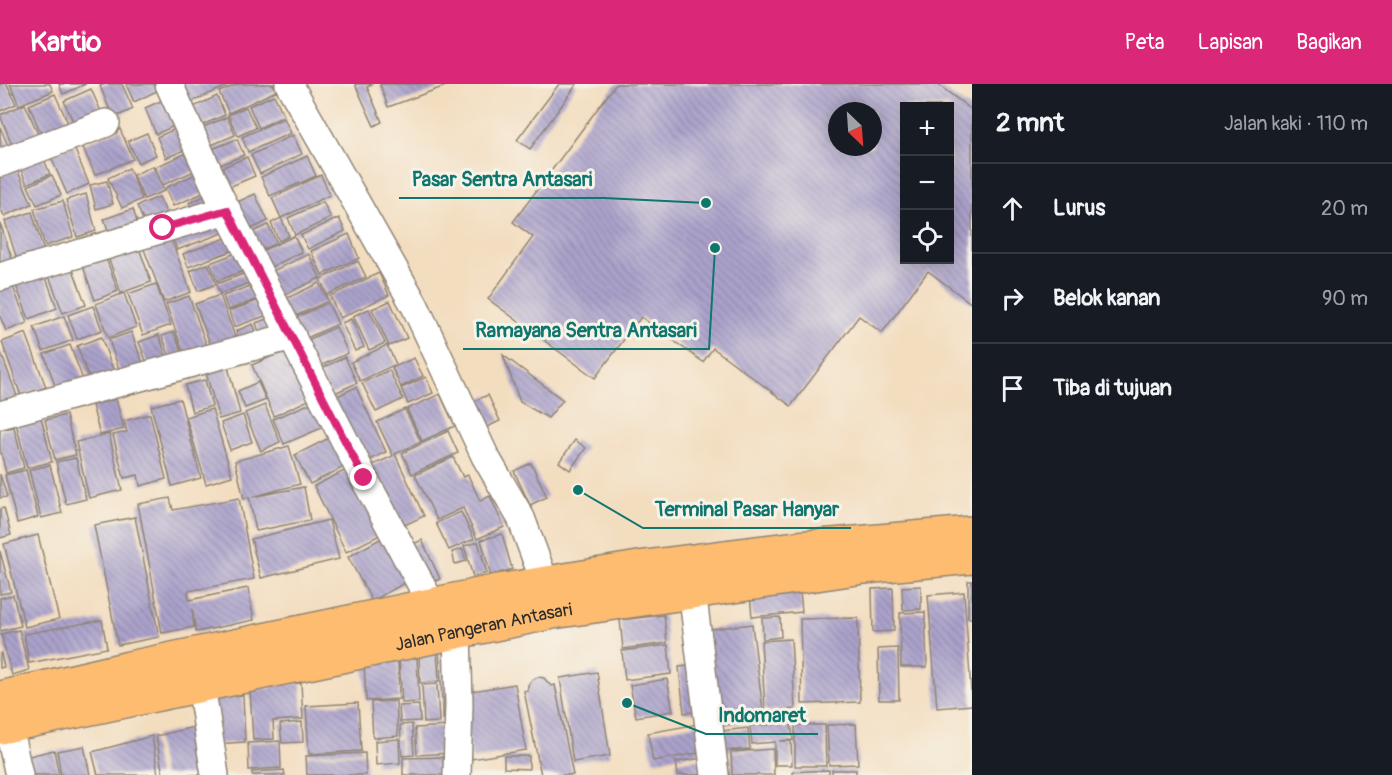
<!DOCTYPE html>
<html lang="id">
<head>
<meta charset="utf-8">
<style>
	body { margin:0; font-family:Pangolin,sans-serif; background:#20242c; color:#f1f3f6 }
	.controls { position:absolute; right:18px; top:18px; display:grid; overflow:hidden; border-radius:0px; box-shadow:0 3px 15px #0003 }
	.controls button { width:54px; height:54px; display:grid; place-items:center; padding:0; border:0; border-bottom:2px solid #363941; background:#171b24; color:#f1f3f6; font:30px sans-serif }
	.compass { position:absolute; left:828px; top:18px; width:54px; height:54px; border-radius:50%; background:#171b24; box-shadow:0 3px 15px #0003; rotate:155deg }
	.stop { position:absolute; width:18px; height:18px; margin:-14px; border:4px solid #db2777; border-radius:50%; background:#fff }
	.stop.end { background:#db2777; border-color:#fff; box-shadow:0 2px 6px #0008 }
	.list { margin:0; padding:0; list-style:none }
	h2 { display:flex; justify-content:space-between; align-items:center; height:78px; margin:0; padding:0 24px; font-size:26px }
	h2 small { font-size:20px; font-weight:400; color:#9ea1a6 }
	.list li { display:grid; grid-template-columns:39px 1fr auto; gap:18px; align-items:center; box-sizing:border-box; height:90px; padding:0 24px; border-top:2px solid #363941 }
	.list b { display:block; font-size:22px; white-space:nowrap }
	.list em { font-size:20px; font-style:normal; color:#9ea1a6 }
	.icon { flex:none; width:33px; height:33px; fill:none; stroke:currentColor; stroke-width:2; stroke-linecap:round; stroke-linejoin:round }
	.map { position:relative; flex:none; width:972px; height:691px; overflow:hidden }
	header { display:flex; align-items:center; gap:36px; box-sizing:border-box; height:84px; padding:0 30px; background:#db2777; color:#fff }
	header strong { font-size:28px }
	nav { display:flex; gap:33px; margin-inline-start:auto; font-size:21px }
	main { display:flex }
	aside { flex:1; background:#171b24 }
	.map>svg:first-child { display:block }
</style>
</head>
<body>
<header>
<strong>Kartio</strong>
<nav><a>Peta</a><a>Lapisan</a><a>Bagikan</a></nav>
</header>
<main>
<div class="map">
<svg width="972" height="691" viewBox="0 0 972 691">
	<defs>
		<pattern id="building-back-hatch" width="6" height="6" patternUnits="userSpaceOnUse" patternTransform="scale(1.5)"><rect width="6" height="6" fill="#aca3cc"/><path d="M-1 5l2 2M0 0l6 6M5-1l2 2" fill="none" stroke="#8c85a6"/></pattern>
	</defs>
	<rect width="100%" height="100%" fill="#f7f3e8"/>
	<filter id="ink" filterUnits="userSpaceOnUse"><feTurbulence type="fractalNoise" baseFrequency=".0167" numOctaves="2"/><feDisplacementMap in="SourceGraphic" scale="12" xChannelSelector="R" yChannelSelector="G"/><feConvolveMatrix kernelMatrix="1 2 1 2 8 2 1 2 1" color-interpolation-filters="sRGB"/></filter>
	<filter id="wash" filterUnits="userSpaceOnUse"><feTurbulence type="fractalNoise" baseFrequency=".008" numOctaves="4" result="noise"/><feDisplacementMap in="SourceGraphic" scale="24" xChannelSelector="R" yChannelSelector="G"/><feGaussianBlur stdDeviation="1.35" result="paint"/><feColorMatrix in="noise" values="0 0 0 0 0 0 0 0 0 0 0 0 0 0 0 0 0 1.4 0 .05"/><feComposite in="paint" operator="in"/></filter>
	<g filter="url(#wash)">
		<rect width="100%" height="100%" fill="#f3ddbf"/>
		<g id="blocks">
			<g fill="url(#building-back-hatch)" fill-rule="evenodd">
				<path d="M0 0H7L16 20 0 27Z"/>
				<path d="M10 0H50L53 7 19 21Z"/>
				<path d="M59 0H86L63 10Z"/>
				<path d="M105 0H122L133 25 113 34 100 2Z"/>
				<path d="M126 0H165V3L134 18Z"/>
				<path d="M182 0H226L227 2 187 20Z"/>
				<path d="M238 0H273L276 7 229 29 219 8Z"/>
				<path d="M355 0H373L367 3 382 38 374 42Z"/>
				<path d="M383 0H451L388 23 380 1Z"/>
				<path d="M559 0H577L530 65 517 56Z"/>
				<path d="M616 0H937L972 26V220L928 187 882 249 859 232 791 322 713 264 703 278 641 233 595 294 488 215 533 153 513 138ZM904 22H950V176H904ZM837 27H873V63H837Z"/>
				<path d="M91 5 103 32 76 44 64 17Z"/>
				<path d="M55 10 71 46 44 57 29 21Z"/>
				<path d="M274 11 284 32 259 44 249 22Z"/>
				<path d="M217 12 225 31 193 45 185 27Z"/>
				<path d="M170 13 181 39 156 50 145 24Z"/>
				<path d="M25 20 41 57 15 68 0 31Z"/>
				<path d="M246 23 256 44 238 52 228 31Z"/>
				<path d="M227 33 235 51 202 65 194 47Z"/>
				<path d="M284 34 291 49 248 68 242 53Z"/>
				<path d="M182 42 191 63 166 74 157 53Z"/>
				<path d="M0 43 9 64 0 68Z"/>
				<path d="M120 45 133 75 95 91 82 61Z"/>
				<path d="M147 49 156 71 138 79 128 57Z"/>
				<path d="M293 51 302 70 260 90 251 71Z"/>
				<path d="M237 55 244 71 211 85 205 68Z"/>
				<path d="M73 61 89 100 67 110 50 71Z"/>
				<path d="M41 68 50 90 27 100 18 79Z"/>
				<path d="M189 68 197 86 162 101 155 83Z"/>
				<path d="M307 72 316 92 270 112 261 93Z"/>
				<path d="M247 73 255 92 222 106 214 87Z"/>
				<path d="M153 82 164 107 144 115 133 91Z"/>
				<path d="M16 83 32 120 4 132 0 123V89Z"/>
				<path d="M129 84 142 115 122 124 108 94Z"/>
				<path d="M200 88 208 107 173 122 165 104Z"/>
				<path d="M52 91 61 111 37 121 28 102Z"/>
				<path d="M321 91 330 111 281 134 272 114Z"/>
				<path d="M107 97 113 120 96 125 90 101Z"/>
				<path d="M213 108 219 124 195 134 189 119Z"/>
				<path d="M86 110 96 147 77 153 66 116Z"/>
				<path d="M255 110 268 137 243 149 231 121Z"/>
				<path d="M159 113 170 137 148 147 137 122Z"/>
				<path d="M63 117 73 153 45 162 34 125Z"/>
				<path d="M323 118 331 134 295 151 288 134Z"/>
				<path d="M133 125 138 141 110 151 104 135Z"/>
				<path d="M32 128 45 171 18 179 5 137Z"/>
				<path d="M222 132 228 147 177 166 172 151Z"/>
				<path d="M281 134 289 152 279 157 271 139Z"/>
				<path d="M339 134 345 147 308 165 301 151Z"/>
				<path d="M0 139 14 181 0 185Z"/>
				<path d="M268 141 277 159 254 169 246 151Z"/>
				<path d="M169 150 191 208 164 218 142 160Z"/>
				<path d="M349 150 359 174 322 191 311 167Z"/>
				<path d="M234 151 239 164 188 183 183 170Z"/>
				<path d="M294 152 302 168 267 185 259 168Z"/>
				<path d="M137 158 151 198 121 209 107 170Z"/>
				<path d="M103 166 118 207 95 216 80 174Z"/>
				<path d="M239 168 246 186 217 197 210 179Z"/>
				<path d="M309 170 320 194 279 213 268 189Z"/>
				<path d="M358 177 366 193 327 211 320 195Z"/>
				<path d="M208 180 216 200 198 207 190 187Z"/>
				<path d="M72 183 86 221 63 229 49 192Z"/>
				<path d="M251 187 254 197 220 210 216 200Z"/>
				<path d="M44 188 57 224 29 235 15 199Z"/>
				<path d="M379 189 389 211 340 234 330 212Z"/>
				<path d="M319 199 328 217 287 236 279 218Z"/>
				<path d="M12 200 27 239 6 247 0 232V204Z"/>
				<path d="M156 200 171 241 143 251 128 210Z"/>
				<path d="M256 200 261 214 228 226 223 212Z"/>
				<path d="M124 209 136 243 108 254 96 220Z"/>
				<path d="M220 211 238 261 214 270 195 220Z"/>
				<path d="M189 212 209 268 186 276 166 220Z"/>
				<path d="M262 215 268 231 234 243 229 227Z"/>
				<path d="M390 217 407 254 389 262 372 225Z"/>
				<path d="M328 219 338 240 298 258 288 237Z"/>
				<path d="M93 222 102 246 77 255 68 231Z"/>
				<path d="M369 225 385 259 369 266 353 232Z"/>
				<path d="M277 231 282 246 261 254 256 239Z"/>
				<path d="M64 232 73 256 43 267 34 243Z"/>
				<path d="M351 235 364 263 355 267 342 239Z"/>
				<path d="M253 240 259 255 241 262 236 247Z"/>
				<path d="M336 243 348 269 314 285 301 259Z"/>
				<path d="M131 248 145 285 122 294 109 256Z"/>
				<path d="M174 248 185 277 173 282 162 252Z"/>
				<path d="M26 249 46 303 21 312 2 258Z"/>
				<path d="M159 251 169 280 150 287 139 258Z"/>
				<path d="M101 253 116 294 92 302 77 262Z"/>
				<path d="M70 261 85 301 58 310 44 270Z"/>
				<path d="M387 261 396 280 360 297 351 278Z"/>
				<path d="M291 264 313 314 274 332 252 281Z"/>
				<path d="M0 266 17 312 0 319Z"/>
				<path d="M503 271 563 316 548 334 520 318Z"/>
				<path d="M345 273 357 299 330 311 318 286Z"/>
				<path d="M414 274 423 292 401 303 392 284Z"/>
				<path d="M228 283 240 329 219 335 206 289Z"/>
				<path d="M389 286 403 315 376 328 362 299Z"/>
				<path d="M426 293 433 309 408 320 401 304Z"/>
				<path d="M205 296 212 322 192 328 185 301Z"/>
				<path d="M258 298 266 316 245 324 238 307Z"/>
				<path d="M356 303 386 368 362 380 331 315Z"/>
				<path d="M440 310 455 342 422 357 407 325Z"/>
				<path d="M488 311 500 337 485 344 474 317Z"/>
				<path d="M116 315 124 345 100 351 92 321Z"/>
				<path d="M180 315 201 394 172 402 151 322Z"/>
				<path d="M316 317 326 342 284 360 273 335Z"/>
				<path d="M265 321 280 358 261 367 245 329Z"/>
				<path d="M212 325 232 392 206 400 186 333Z"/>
				<path d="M405 325 421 358 395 370 424 432 394 446 366 384 393 372 377 338Z"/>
				<path d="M150 330 166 395 140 402 138 391 124 394 113 351 127 348 124 337Z"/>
				<path d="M66 331 76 371 55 376 45 336Z"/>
				<path d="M243 331 252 358 230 366 221 339Z"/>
				<path d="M41 333 52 378 27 384 16 339Z"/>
				<path d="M14 343 24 384 6 389 0 365V346Z"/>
				<path d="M448 347 458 369 412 390 402 369Z"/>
				<path d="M109 350 122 406 89 414 76 358Z"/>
				<path d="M335 351 350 380 310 400 295 371Z"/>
				<path d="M575 356 586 364 570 386 559 378Z"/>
				<path d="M289 362 300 400 252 413 304 403 310 436 256 447 249 413 244 415 235 377Z"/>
				<path d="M453 373 463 393 468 391 480 417 490 412 504 443 477 455 463 424 437 436 415 391Z"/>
				<path d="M76 374 86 415 66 420 56 378Z"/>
				<path d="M531 379 547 413 530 421 514 387Z"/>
				<path d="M50 381 62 429 41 434 29 386Z"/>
				<path d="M352 383 384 449 346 468 314 402Z"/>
				<path d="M26 386 38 433 17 439 5 391Z"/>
				<path d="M0 390 7 413 0 414Z"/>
				<path d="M170 414 173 426 239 414 254 495 188 507 189 516 248 504 254 536 196 548 192 525 194 543 162 549 138 420Z"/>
				<path d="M4 424 11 451 0 454V425Z"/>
				<path d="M461 428 474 455 449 466 436 439Z"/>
				<path d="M135 433 159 553 118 561 94 441Z"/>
				<path d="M329 436 339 475 261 494 251 455Z"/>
				<path d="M502 450 512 485 491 492 481 456Z"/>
				<path d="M38 451 59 535 25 543 4 460Z"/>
				<path d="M387 451 412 495 372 517 348 473Z"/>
				<path d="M422 456 440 495 427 501 409 462Z"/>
				<path d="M478 458 487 489 473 493 464 462Z"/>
				<path d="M462 465 466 477 455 480 452 468Z"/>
				<path d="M0 467 11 508 0 510Z"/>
				<rect x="968" y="497" width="4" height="37"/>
				<path d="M921 502V525L903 526 902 503Z"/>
				<path d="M893 504 894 547 873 548 872 505Z"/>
				<path d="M800 507 802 528 752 533 750 511Z"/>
				<path d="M964 508 972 621 937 624 928 511Z"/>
				<path d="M13 511 21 542 0 547V514Z"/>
				<path d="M925 528 927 583H901L900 529Z"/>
				<path d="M664 531 667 559 623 565 620 536Z"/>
				<path d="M780 533 781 553 763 555 762 534Z"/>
				<path d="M858 534 860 618 802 620 800 535Z"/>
				<path d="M102 536 107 564 29 579 24 550Z"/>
				<path d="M752 540 764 635 716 642 703 546Z"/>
				<path d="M19 546 29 586 12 591 1 550Z"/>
				<path d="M791 555 795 625 765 627 761 557Z"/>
				<path d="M668 561 671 590 625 596 622 567Z"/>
				<path d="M898 564 899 616H879L878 565Z"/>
				<path d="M454 565 457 613 442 614 439 566Z"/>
				<path d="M437 567 439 597 420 599 419 568Z"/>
				<path d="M1 569 4 583 0 584V570Z"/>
				<path d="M417 574 419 618 402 619 399 575Z"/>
				<path d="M398 575 399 615 366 617 364 577Z"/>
				<path d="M697 581 703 627 684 629 679 583Z"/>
				<path d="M597 588 610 672 573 678 560 594Z"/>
				<path d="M538 593 544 594 551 602 555 601 573 691H541L524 607H528V601L532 596Z"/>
				<path d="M667 595 673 627 636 633 630 601Z"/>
				<path d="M301 599 303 635 273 637 274 655 253 656 250 605 272 604V601Z"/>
				<path d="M437 600 439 638 424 639 422 601Z"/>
				<path d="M515 600 526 666 472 675 460 609Z"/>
				<path d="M243 611 245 658 214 660 212 613Z"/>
				<path d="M456 615 457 634 443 635V616Z"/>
				<path d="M396 617 398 652 373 654 371 618Z"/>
				<path d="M358 619 361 667 309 670 306 622Z"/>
				<path d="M419 621 420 637 400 638 399 622Z"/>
				<path d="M302 638 303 658 282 659 280 640Z"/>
				<path d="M791 639 793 656 779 657H791L792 681H775V658L752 660 750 642Z"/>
				<path d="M412 640 414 671 402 672 400 641Z"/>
				<path d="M698 640 704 668 653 677 648 649Z"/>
				<path d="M856 640 858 680 829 681 827 641Z"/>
				<path d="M795 641H825L826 682H795Z"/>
				<path d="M198 642 206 691H163L156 652Z"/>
				<path d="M449 642 451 669 417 671 415 644Z"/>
				<path d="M748 644 750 665 724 667 722 647Z"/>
				<path d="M152 652 158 691H98L92 668Z"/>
				<path d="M399 655 400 679 376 681 375 657Z"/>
				<path d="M280 657 281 684 249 686 248 659Z"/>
				<path d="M84 662 90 691H61L57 667Z"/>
				<path d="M773 665 774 691H732L731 668Z"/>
				<path d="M54 666 59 691H29L25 673Z"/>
				<path d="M365 669 366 691H307L306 672Z"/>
				<path d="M504 672H529V685L504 684Z"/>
				<path d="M449 673 450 691H403V674Z"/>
				<path d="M710 673 712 691H678L676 678Z"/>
				<path d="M284 686 285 691H252V688Z"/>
				<path d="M829 686V691H793V688Z"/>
				<rect x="832" y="686" width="24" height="5"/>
			</g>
		</g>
	</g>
	<g filter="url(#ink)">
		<use href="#blocks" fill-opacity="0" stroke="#8f8475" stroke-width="1.5"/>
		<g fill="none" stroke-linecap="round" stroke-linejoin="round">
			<defs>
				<g id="minor">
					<path d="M169 0 219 111 364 394 432 521"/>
					<path d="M289 0 415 222 485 372 521 434 545 499"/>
					<path d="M0 79 106 39"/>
					<path d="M0 193 227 126"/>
					<path d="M0 331 292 252"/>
					<path d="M692 506 715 691"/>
					<path d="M201 601 215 691"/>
					<path d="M8 642 19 691"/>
					<path d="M457 691 459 620 457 548"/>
				</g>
				<g id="highway">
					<path d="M0 614 129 584 498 507 645 483 797 464 972 449"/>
					<path id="s1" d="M0 643 553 528 864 483 972 473"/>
				</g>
			</defs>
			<use href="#minor" stroke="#8f8475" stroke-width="30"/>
			<use href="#highway" stroke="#8f8475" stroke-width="36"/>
			<use href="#minor" stroke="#fff" stroke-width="27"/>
			<use href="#highway" stroke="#fdbc6f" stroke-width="33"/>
		</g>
	</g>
	<g fill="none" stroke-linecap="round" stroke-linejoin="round" filter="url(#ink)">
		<path stroke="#db2777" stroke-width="8" d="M163 144 227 126 364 394"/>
	</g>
	<g text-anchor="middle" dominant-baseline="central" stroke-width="6" stroke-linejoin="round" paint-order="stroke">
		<g font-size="18" fill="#2b2b2b" stroke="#f7f3e8">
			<text stroke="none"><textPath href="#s1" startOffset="494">Jalan Pangeran Antasari</textPath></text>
		</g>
	</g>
	<path fill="none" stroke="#0f766e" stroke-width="2" d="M706 119L604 114H399M715 164L709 265H463M578 406L643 444H851M627 619L706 650H818"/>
	<g fill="#0f766e" stroke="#f7f3e8" stroke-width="2">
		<circle cx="706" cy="119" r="6"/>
		<circle cx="715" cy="164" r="6"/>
		<circle cx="578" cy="406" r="6"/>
		<circle cx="627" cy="619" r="6"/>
	</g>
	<g font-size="20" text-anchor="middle" font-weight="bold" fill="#0f766e" stroke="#f7f3e8" stroke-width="6" stroke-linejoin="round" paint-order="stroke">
		<text x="502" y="102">Pasar Sentra Antasari</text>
		<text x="586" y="253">Ramayana Sentra Antasari</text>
		<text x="747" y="432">Terminal Pasar Hanyar</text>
		<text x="762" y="638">Indomaret</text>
	</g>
</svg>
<div class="controls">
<button>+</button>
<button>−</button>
<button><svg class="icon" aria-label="locate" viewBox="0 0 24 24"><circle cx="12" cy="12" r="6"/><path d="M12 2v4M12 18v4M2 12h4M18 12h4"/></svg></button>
</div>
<svg class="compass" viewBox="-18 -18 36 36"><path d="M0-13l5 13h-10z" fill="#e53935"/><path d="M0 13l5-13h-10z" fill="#9ea1a6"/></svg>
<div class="stop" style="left:163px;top:144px"></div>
<div class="stop end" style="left:364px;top:394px"></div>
</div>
<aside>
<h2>2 mnt<small>Jalan kaki · 110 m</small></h2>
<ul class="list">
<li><svg class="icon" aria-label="ahead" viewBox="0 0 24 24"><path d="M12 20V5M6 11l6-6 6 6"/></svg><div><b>Lurus</b></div><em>20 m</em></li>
<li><svg class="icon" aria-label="right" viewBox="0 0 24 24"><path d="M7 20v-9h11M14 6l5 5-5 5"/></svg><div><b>Belok kanan</b></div><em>90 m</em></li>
<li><svg class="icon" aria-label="arrive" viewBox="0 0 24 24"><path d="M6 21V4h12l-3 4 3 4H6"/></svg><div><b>Tiba di tujuan</b></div></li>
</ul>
</aside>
</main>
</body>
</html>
